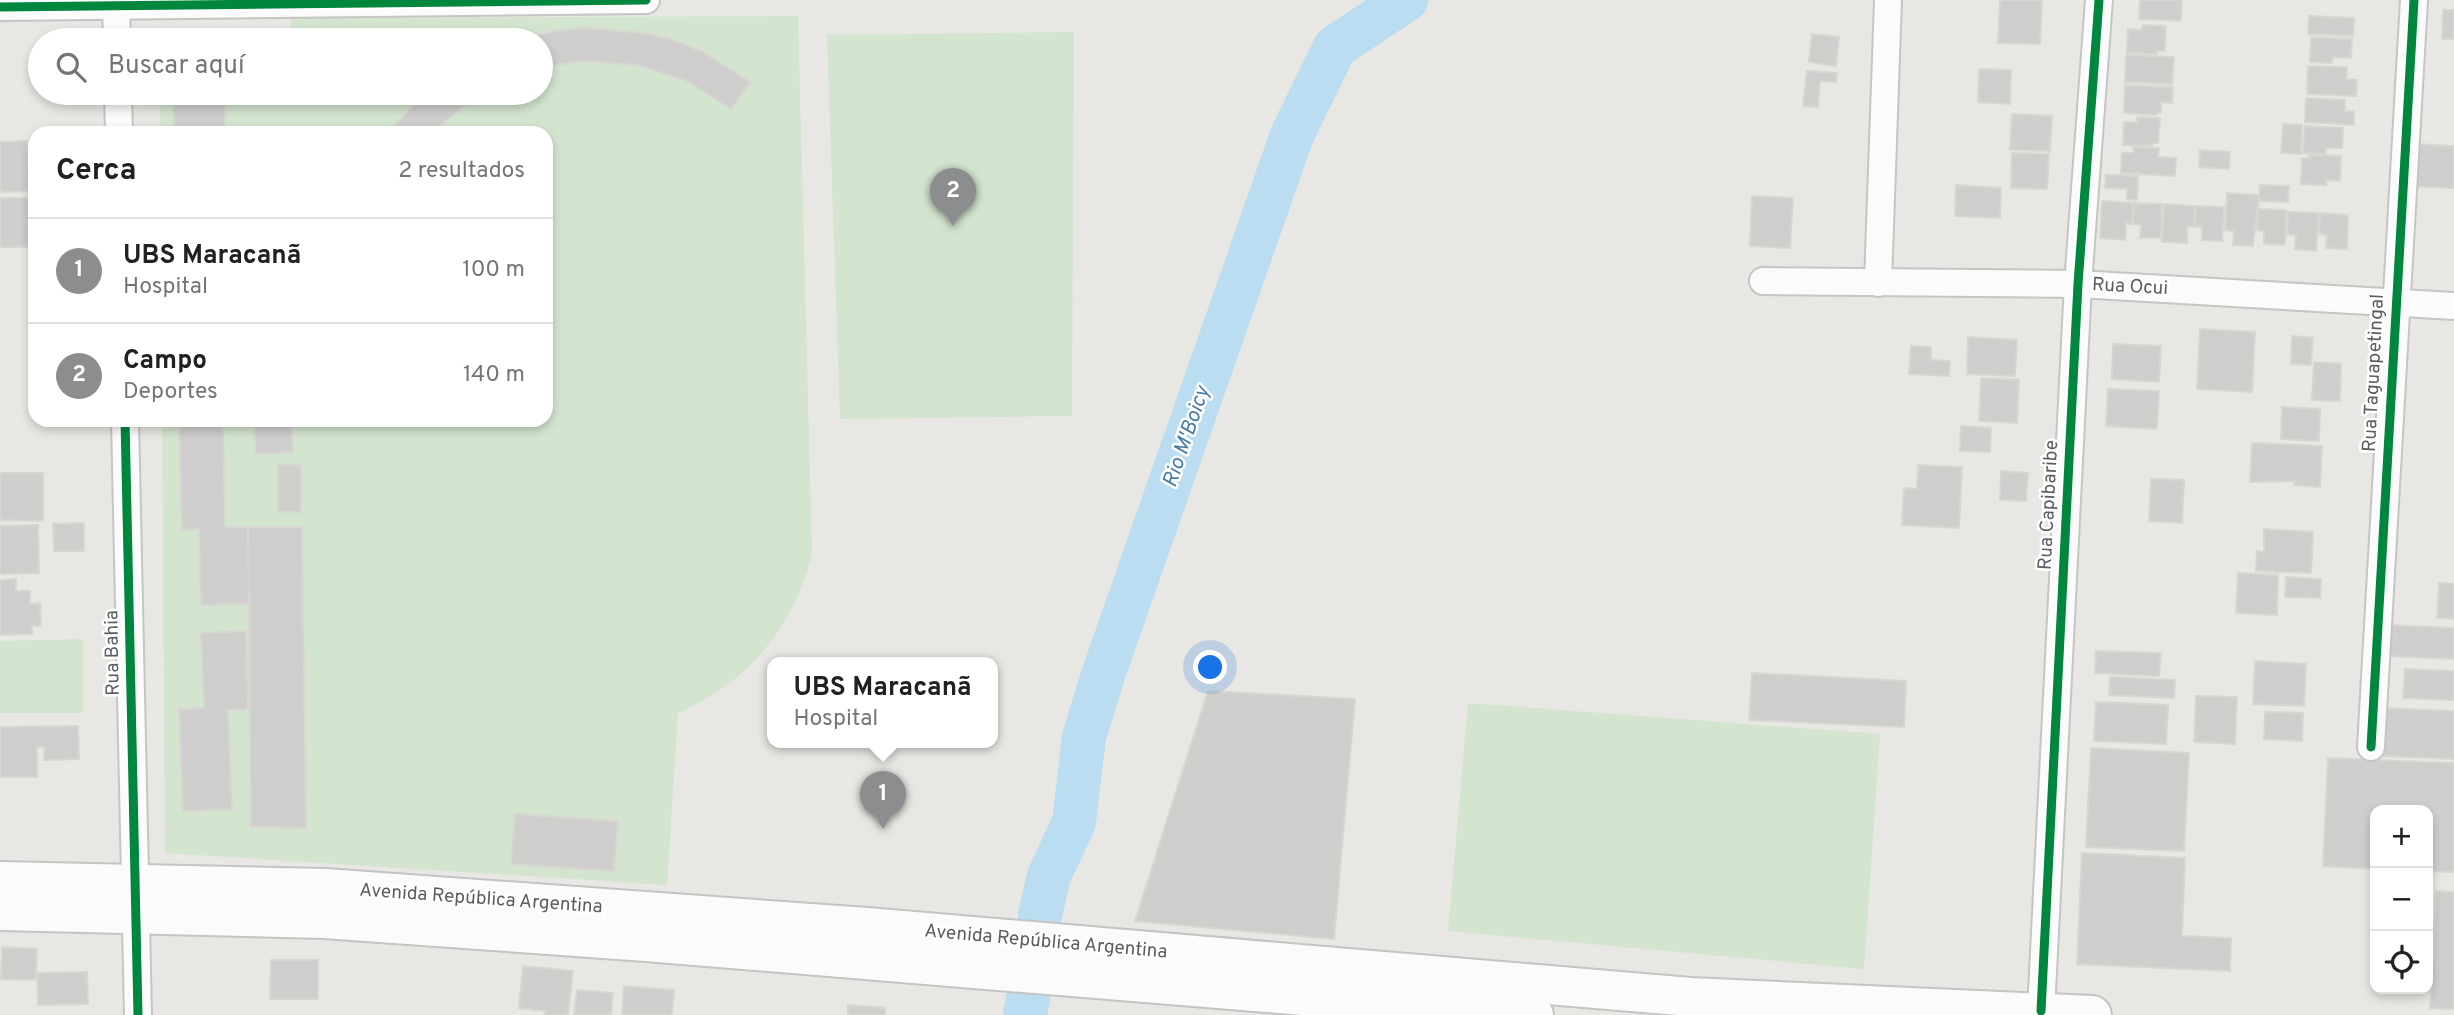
<!DOCTYPE html>
<html lang="es">
<head>
<meta charset="utf-8">
<style>
	body { margin:0; font-family:Overpass,sans-serif; background:#f6f6f6; color:#202124 }
	.controls { position:absolute; right:21px; bottom:21px; display:grid; overflow:hidden; border-radius:14px; box-shadow:0 4px 10px #0003 }
	.controls button { width:63px; height:63px; display:grid; place-items:center; padding:0; border:0; border-bottom:2px solid #e0e0e0; background:#fff; color:#202124; font:35px sans-serif }
	.you { position:absolute; left:1211px; top:668px; width:24px; height:24px; margin:-18px; border:5px solid #fff; border-radius:50%; background:#1a73e8; box-shadow:0 0 0 10px #1a73e833 }
	.badge { display:grid; place-items:center; width:46px; height:46px; border-radius:50%; background:#8c8d8e; color:#fff; font-size:23px; font-weight:700 }
	.pin { position:absolute; translate:-50% -58px; filter:drop-shadow(0 2px 4px #0008) }
	.pin::after { content:''; position:absolute; top:37px; width:24px; height:21px; background:inherit; clip-path:polygon(0 0,100% 0,50% 100%) }
	.popup { position:absolute; left:767px; top:657px; width:231px; height:91px; box-sizing:border-box; display:grid; place-content:center; border-radius:14px; background:#fff; filter:drop-shadow(0 2px 5px #0005); font-size:23px; white-space:nowrap; color:#757577 }
	.popup b { font-size:26px; color:#202124 }
	.popup::after { content:''; position:absolute; left:50%; top:100%; margin-left:-14px; border:14px solid transparent; border-top-color:#fff }
	.list { margin:0; padding:0; list-style:none }
	h2 { display:flex; justify-content:space-between; align-items:center; height:91px; margin:0; padding:0 28px; font-size:30px }
	h2 small { font-size:23px; font-weight:400; color:#757577 }
	.list li { display:grid; grid-template-columns:46px 1fr auto; gap:21px; align-items:center; box-sizing:border-box; height:105px; padding:0 28px; border-top:2px solid #e0e0e0 }
	.list b { display:block; font-size:26px; white-space:nowrap }
	.list p { margin:0; font-size:23px; white-space:nowrap; color:#757577 }
	.list em { font-size:23px; font-style:normal; color:#757577 }
	.icon { flex:none; width:38px; height:38px; fill:none; stroke:currentColor; stroke-width:2; stroke-linecap:round; stroke-linejoin:round }
	.map { position:relative; flex:none; width:2454px; height:1015px; overflow:hidden }
	.search { position:absolute; background:#fff; box-shadow:0 4px 10px #0003; left:28px; top:28px; width:525px; height:77px; display:flex; align-items:center; gap:18px; box-sizing:border-box; padding:0 24px; border-radius:38px; color:#757577; font-size:26px }
	.panel { position:absolute; background:#fff; box-shadow:0 4px 10px #0003; left:28px; top:126px; width:525px; height:301px; border-radius:21px }
	.map>svg:first-child { display:block }
</style>
</head>
<body>
<div class="map">
<svg width="2454" height="1015" viewBox="0 0 2454 1015">
	<rect width="100%" height="100%" fill="#e9e7e3"/>
	<g fill="#d3e4cf">
		<path d="M798 16 812 554C793 629 748 682 678 713L667 885 165 853 162 420H546V133H160V93H541V40H159V32L291 31V18Z"/>
		<path d="M1074 32 1072 416 840 419 827 35Z"/>
		<path d="M83 639V713H0V641Z"/>
		<path d="M1468 703 1880 734 1864 969 1448 931Z"/>
	</g>
	<g fill="none" stroke-linecap="round" stroke-linejoin="round">
		<g stroke="#baddf1" stroke-width="44">
			<path d="M1040 915 1049 876 1074 822 1084 737 1103 675 1292 135 1335 47 1406 0"/>
			<path d="M1025 1015 1028 999"/>
		</g>
	</g>
	<g fill="#d0cecc" stroke="#d8d6d2" stroke-width="2">
		<path d="M2000 0H2042L2040 44 1998 43Z"/>
		<path d="M2140 0H2182L2181 21 2139 19Z"/>
		<path d="M2443 10H2454V39H2442Z"/>
		<path d="M2309 16 2354 18 2353 36 2308 34Z"/>
		<path d="M2143 25 2166 26 2165 51H2157V54L2127 53 2128 29 2142 30Z"/>
		<path d="M584 28 644 33 673 40 701 51 750 82 731 109 687 81 637 65 585 61 541 67V40H516L554 31Z"/>
		<path d="M1812 34 1839 37 1836 66 1809 62Z"/>
		<path d="M224 35V40H172V36Z"/>
		<path d="M2311 37 2352 39 2351 58 2333 57 2332 63 2310 62Z"/>
		<path d="M2126 55 2174 57 2172 84 2125 82Z"/>
		<path d="M2308 66 2347 67 2346 79 2357 80 2356 96 2307 94Z"/>
		<path d="M1979 69 2011 70 2010 104 1978 102Z"/>
		<path d="M1807 71 1837 73 1836 82 1820 81 1818 107 1803 106Z"/>
		<path d="M2125 85 2173 87 2172 103 2161 102V112L2155 115 2124 113Z"/>
		<path d="M173 93H225V133H174Z"/>
		<path d="M424 93H479L431 133H388Z"/>
		<path d="M2306 98 2345 100V111H2354V125L2305 122Z"/>
		<path d="M2012 114 2052 116 2050 151 2010 150Z"/>
		<path d="M2137 117 2160 118 2158 143H2152V146L2123 145 2124 122H2137Z"/>
		<path d="M2283 124 2302 125 2301 154 2281 153Z"/>
		<path d="M2305 126 2343 128 2342 148H2326V154L2303 153Z"/>
		<path d="M27 141 29 191 0 192V142Z"/>
		<path d="M2414 144 2454 146V188L2411 186Z"/>
		<path d="M2134 147 2159 148 2158 157 2176 158 2175 176 2121 173 2122 153H2133Z"/>
		<path d="M2200 150 2230 152 2229 169 2199 167Z"/>
		<path d="M2012 153 2049 154 2047 189 2011 188Z"/>
		<path d="M2309 155 2341 156 2340 181 2326 180V185L2301 184 2302 158H2309Z"/>
		<path d="M2106 175 2138 176 2137 200 2127 199V189L2105 188Z"/>
		<path d="M1956 185 2001 188 2000 218 1955 216Z"/>
		<path d="M2260 185 2289 186 2288 202 2259 201Z"/>
		<path d="M2227 193 2259 195 2253 246 2233 245 2234 231 2225 230Z"/>
		<path d="M1752 196 1793 198 1790 248 1750 246Z"/>
		<rect x="0" y="198" width="35" height="49"/>
		<path d="M2102 201 2133 203 2132 224 2126 223 2125 240 2100 238Z"/>
		<path d="M2134 203 2162 204 2161 238H2140L2141 225 2133 224Z"/>
		<path d="M2164 204 2195 206 2194 227 2187 226V243L2162 242Z"/>
		<path d="M2196 206 2224 207 2222 241 2202 240V227H2195Z"/>
		<path d="M2258 209 2286 210 2285 245 2264 244V231L2257 230Z"/>
		<path d="M2288 212 2319 213 2316 251 2295 249 2296 235 2287 234Z"/>
		<path d="M2320 213 2348 215 2347 249 2326 248 2327 235 2319 234Z"/>
		<path d="M2200 329 2255 332 2252 392 2197 389Z"/>
		<path d="M2292 336 2313 338 2311 365 2291 364Z"/>
		<path d="M1968 337 2017 340 2015 376 1967 374Z"/>
		<path d="M2113 344 2161 346 2159 382 2112 379Z"/>
		<path d="M1911 346 1931 347V360L1950 361 1949 376 1909 374Z"/>
		<path d="M2314 362 2341 364 2340 401 2312 400Z"/>
		<path d="M1981 378 2019 380 2017 423 1979 421Z"/>
		<path d="M2108 389 2159 391 2157 429 2106 426Z"/>
		<path d="M2282 407 2320 409 2319 441 2281 439Z"/>
		<path d="M179 420H223L225 527H248L250 604 201 605 199 529 182 530Z"/>
		<path d="M254 420H291L293 452 256 454Z"/>
		<path d="M1961 426 1991 428 1990 452 1960 451Z"/>
		<path d="M2252 443 2322 446 2320 487 2294 485 2295 481 2250 482Z"/>
		<rect x="278" y="465" width="23" height="47"/>
		<path d="M1918 465 1962 467 1959 528 1902 525 1904 488 1917 489Z"/>
		<path d="M2001 471 2028 473 2026 501 2000 500Z"/>
		<path d="M0 473H43V521L0 520Z"/>
		<path d="M2151 479 2184 480 2182 523 2149 521Z"/>
		<path d="M84 523V551H54L53 524Z"/>
		<path d="M38 525 39 573 0 574V526Z"/>
		<path d="M248 527H302L306 828 251 827Z"/>
		<path d="M2264 529 2313 532 2311 573 2256 571 2257 551 2264 552Z"/>
		<path d="M2238 573 2278 575 2277 615 2236 613Z"/>
		<path d="M2286 577 2321 579 2320 598 2285 597Z"/>
		<path d="M16 579V591H30V604L40 603 41 626H32V634L0 635V580Z"/>
		<path d="M2439 583 2454 584V619L2437 618Z"/>
		<path d="M2390 625 2454 628V659L2388 656Z"/>
		<path d="M246 631 248 709 228 710 232 809 183 811 179 709 204 708 201 633Z"/>
		<path d="M2096 651 2161 653 2159 676 2095 673Z"/>
		<path d="M2255 661 2306 664 2304 706 2253 704Z"/>
		<path d="M2405 669 2454 671V700L2403 698Z"/>
		<path d="M1752 673 1906 681 1904 727 1749 720Z"/>
		<path d="M2110 677 2175 680 2174 698 2109 695Z"/>
		<path d="M1208 691 1355 699 1334 939 1135 921Z"/>
		<path d="M2196 696 2237 697 2235 744 2194 742Z"/>
		<path d="M2096 702 2168 705 2166 744 2094 741Z"/>
		<path d="M2383 708 2454 711V759L2381 756Z"/>
		<path d="M2265 712 2303 713 2302 741 2264 739Z"/>
		<path d="M78 726 79 759 44 760V747H37V777H0V727Z"/>
		<path d="M2091 748 2189 753 2184 851 2086 847Z"/>
		<path d="M2328 758 2454 763V872L2428 871V810H2375V869L2323 866Z"/>
		<path d="M515 814 618 821 614 871 511 864Z"/>
		<path d="M2082 853 2185 858 2182 936 2231 938 2230 971 2077 964Z"/>
		<path d="M2436 891 2454 892V1009L2430 1008Z"/>
		<path d="M2 947 37 949 36 980 1 979Z"/>
		<path d="M271 960H318V999H270Z"/>
		<path d="M523 966 573 971 568 1015H544L545 1011 519 1008Z"/>
		<path d="M87 972 88 1004 38 1005 37 973Z"/>
		<path d="M624 986 674 990 672 1015H622Z"/>
		<path d="M577 990 613 993 611 1015H574Z"/>
		<path d="M848 1005 885 1008V1015H848Z"/>
	</g>
	<g fill="none" stroke-linecap="round" stroke-linejoin="round">
		<defs>
			<g id="street">
				<path d="M116 6 117 40"/>
				<path d="M0 7 646 0"/>
				<path d="M118 93 119 133"/>
				<path d="M1763 281 2078 284 2454 306"/>
				<path d="M1878 283 1888 0"/>
				<path d="M125 420 138 1015"/>
				<path d="M2371 747 2414 0"/>
				<path d="M2041 1011 2078 284 2099 0"/>
			</g>
			<g id="secondary">
				<path d="M0 881 325 888 867 927 1690 997 2092 1015"/>
				<path d="M0 911 324 919 646 942 1534 1015"/>
			</g>
		</defs>
		<use href="#street" stroke="#c5c5c4" stroke-width="30"/>
		<use href="#secondary" stroke="#c4c4c4" stroke-width="42"/>
		<use href="#street" stroke="#fcfbfb" stroke-width="26"/>
		<use href="#secondary" stroke="#fcfbfb" stroke-width="38"/>
		<defs>
			<g id="cycleway">
				<path d="M0 7 646 0"/>
				<path d="M125 420 138 1015"/>
				<path d="M2371 747 2414 0"/>
				<path d="M2041 1011 2078 284 2099 0"/>
			</g>
		</defs>
		<use href="#cycleway" stroke="#fff" stroke-width="13"/>
		<use href="#cycleway" stroke="#00873e" stroke-width="9"/>
	</g>
	<g text-anchor="middle" dominant-baseline="central" stroke-width="5" stroke-linejoin="round" paint-order="stroke">
		<g font-size="19" fill="#5a5d61" stroke="#fff">
			<text transform="translate(2130 287) rotate(3)">Rua Ocui</text>
			<text transform="translate(2374 373) rotate(-87)">Rua Taguapetingal</text>
			<text transform="translate(2049 505) rotate(-87)">Rua Capibaribe</text>
			<text transform="translate(113 653) rotate(-91)">Rua Bahia</text>
			<text transform="translate(481 899) rotate(4)">Avenida República Argentina</text>
			<text transform="translate(1046 942) rotate(5)">Avenida República Argentina</text>
		</g>
		<g font-size="21" font-style="italic" fill="#457ba6" stroke="#fff">
			<text transform="translate(1187 437) rotate(-71)">Rio M'Boicy</text>
		</g>
	</g>
</svg>
<div class="controls">
<button>+</button>
<button>−</button>
<button><svg class="icon" aria-label="locate" viewBox="0 0 24 24"><circle cx="12" cy="12" r="6"/><path d="M12 2v4M12 18v4M2 12h4M18 12h4"/></svg></button>
</div>
<div class="you"></div>
<div class="pin badge" style="left:883px;top:829px">1</div>
<div class="popup"><b>UBS Maracanã</b>Hospital</div>
<div class="pin badge" style="left:953px;top:226px">2</div>
<div class="search"><svg class="icon" aria-label="search" viewBox="0 0 24 24"><circle cx="10" cy="10" r="6"/><path d="M15 15l6 6"/></svg>Buscar aquí</div>
<section class="panel">
<h2>Cerca<small>2 resultados</small></h2>
<ul class="list">
<li><span class="badge">1</span><div><b>UBS Maracanã</b><p>Hospital</p></div><em>100 m</em></li>
<li><span class="badge">2</span><div><b>Campo</b><p>Deportes</p></div><em>140 m</em></li>
</ul>
</section>
</div>
</body>
</html>
